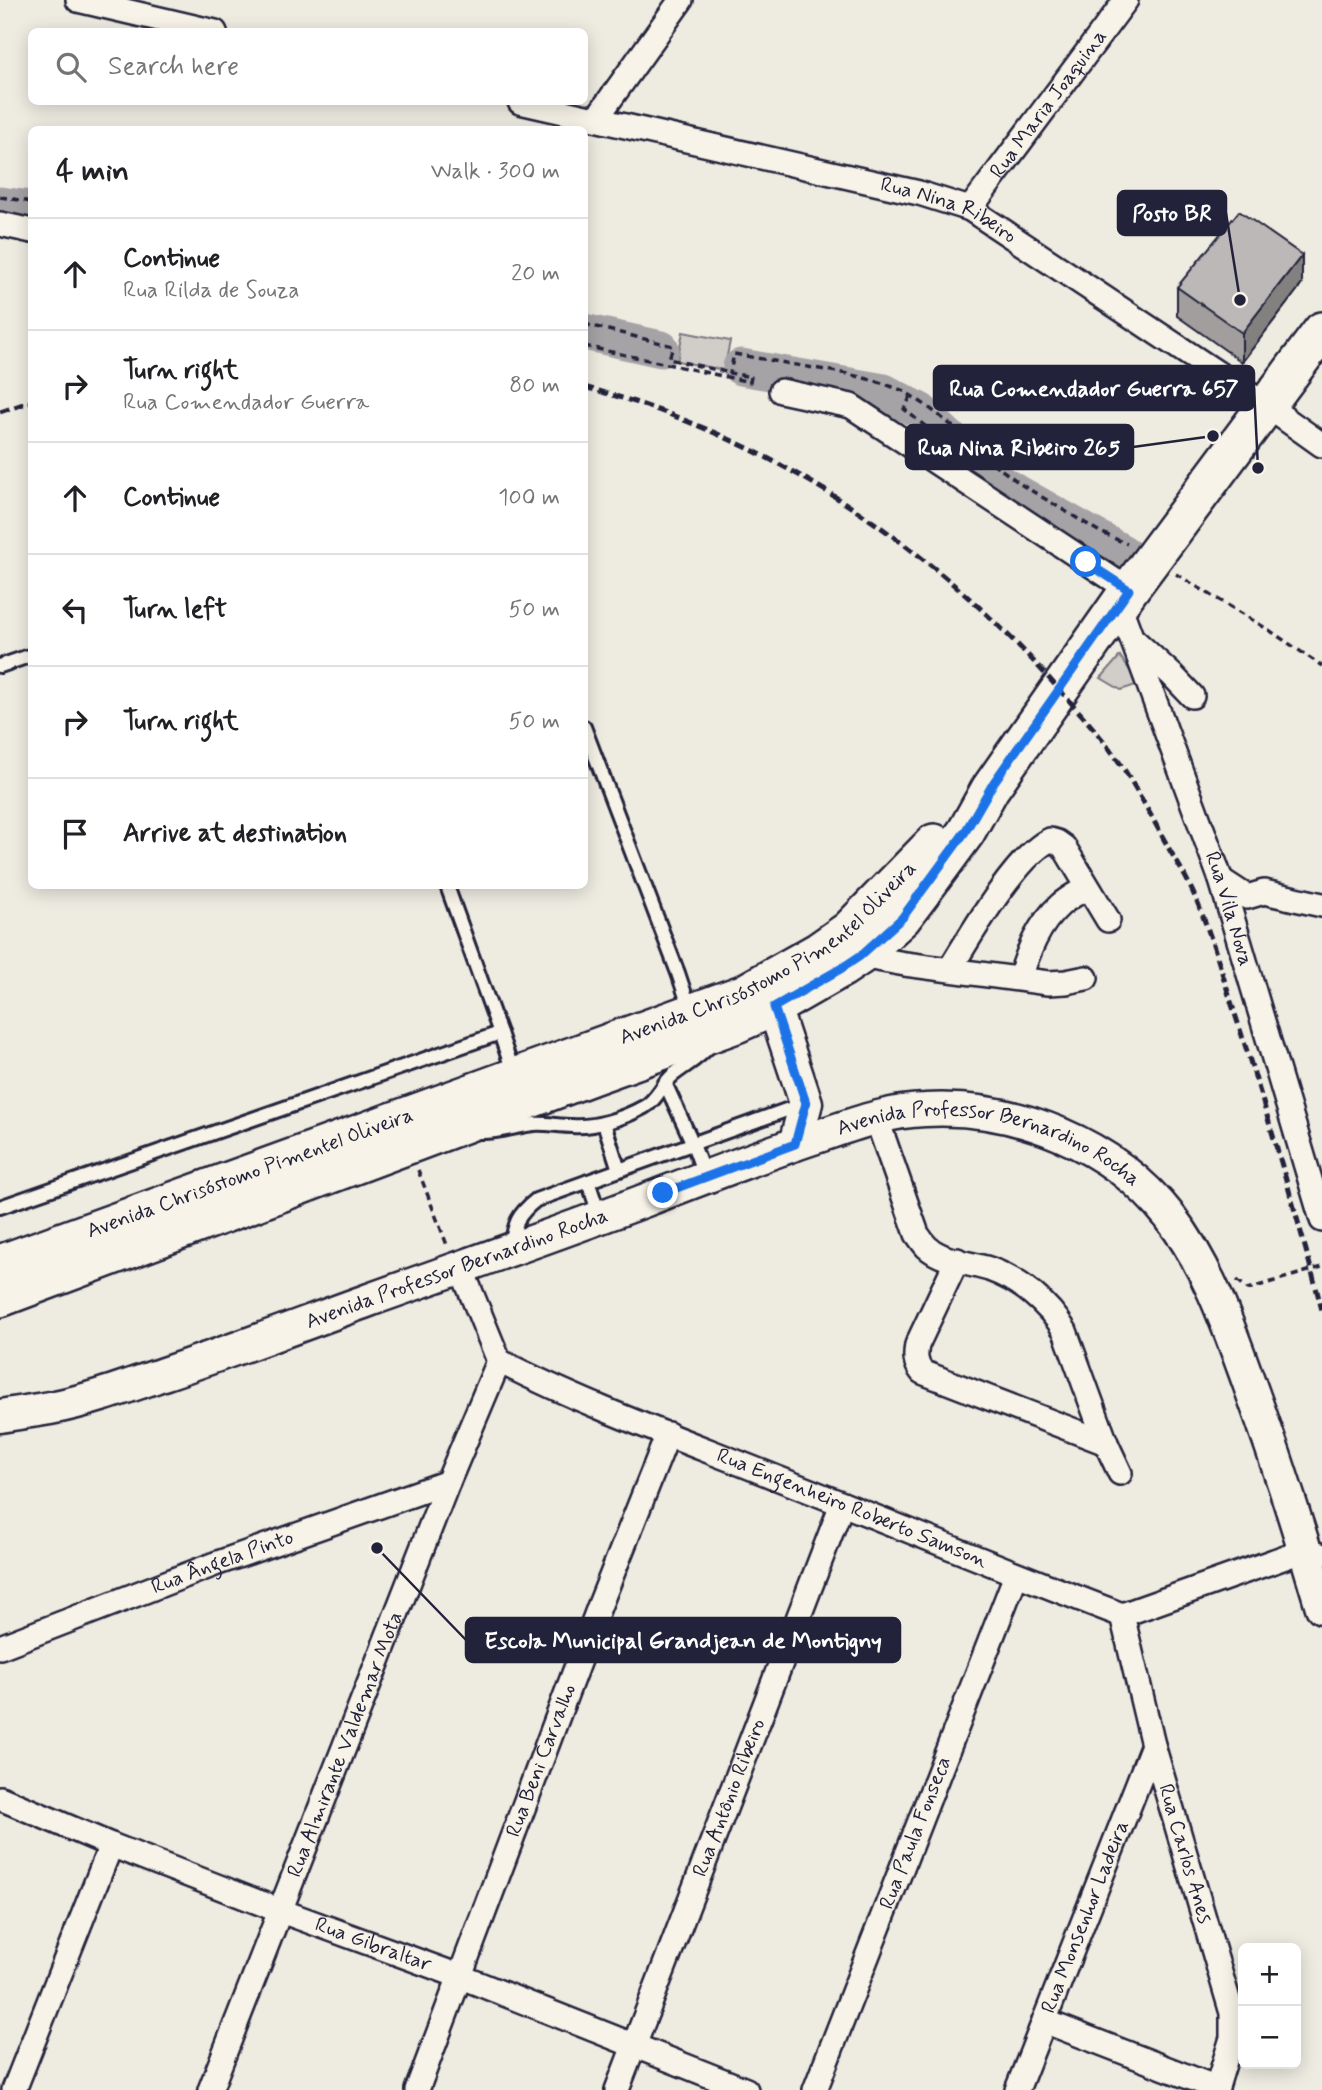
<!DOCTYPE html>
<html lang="en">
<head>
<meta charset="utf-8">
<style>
	body { margin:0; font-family:Mynerve,sans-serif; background:#f2f2f2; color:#202124 }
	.controls { position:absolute; right:21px; bottom:21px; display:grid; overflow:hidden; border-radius:10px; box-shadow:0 4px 18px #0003 }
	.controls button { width:63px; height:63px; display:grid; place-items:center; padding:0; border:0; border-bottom:2px solid #e0e0e0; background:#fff; color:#202124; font:35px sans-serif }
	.stop { position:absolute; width:21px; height:21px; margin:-16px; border:5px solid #1a73e8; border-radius:50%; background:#fff }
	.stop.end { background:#1a73e8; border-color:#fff; box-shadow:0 2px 7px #0008 }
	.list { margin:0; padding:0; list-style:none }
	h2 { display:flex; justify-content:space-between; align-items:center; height:91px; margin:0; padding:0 28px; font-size:30px }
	h2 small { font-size:23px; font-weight:400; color:#757577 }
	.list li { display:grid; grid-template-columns:46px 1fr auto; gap:21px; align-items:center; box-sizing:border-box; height:112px; padding:0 28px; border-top:2px solid #e0e0e0 }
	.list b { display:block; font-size:26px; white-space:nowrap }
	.list p { margin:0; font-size:23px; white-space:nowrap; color:#757577 }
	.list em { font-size:23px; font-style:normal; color:#757577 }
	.icon { flex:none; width:38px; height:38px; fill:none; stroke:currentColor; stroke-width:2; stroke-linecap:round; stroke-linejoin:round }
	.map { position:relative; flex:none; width:1322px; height:2090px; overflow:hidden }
	.search { position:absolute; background:#fff; box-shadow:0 4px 18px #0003; left:28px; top:28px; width:560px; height:77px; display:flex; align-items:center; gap:18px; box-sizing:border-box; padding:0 24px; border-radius:10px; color:#757577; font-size:26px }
	.panel { position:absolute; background:#fff; box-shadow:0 4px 18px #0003; left:28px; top:126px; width:560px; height:763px; border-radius:10px }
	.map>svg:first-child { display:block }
</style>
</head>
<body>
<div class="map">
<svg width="1322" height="2090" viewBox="0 0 1322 2090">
	<rect width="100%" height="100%" fill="#eeebe1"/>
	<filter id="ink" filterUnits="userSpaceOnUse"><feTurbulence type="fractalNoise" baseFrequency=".0143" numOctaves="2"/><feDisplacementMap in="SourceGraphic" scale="14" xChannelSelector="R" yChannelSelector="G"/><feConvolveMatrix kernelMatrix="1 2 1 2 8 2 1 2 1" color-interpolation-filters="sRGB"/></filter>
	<g filter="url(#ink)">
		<g fill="#d1cdc9" stroke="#7a7882" stroke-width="2">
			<path d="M683 332 730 341 724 370 677 361Z"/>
			<path d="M1120 656 1139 684 1121 690 1101 678Z"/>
		</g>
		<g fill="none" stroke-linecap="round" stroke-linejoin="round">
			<g stroke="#a6a3a6" stroke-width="37">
				<path d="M0 205 32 209"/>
				<path d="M584 332 661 349"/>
				<path d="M741 367 884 392 920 411 994 480 1123 553"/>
			</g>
			<defs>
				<g id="lane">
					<path d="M0 666 32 655"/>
					<path d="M584 727 678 973 690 1009"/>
					<path d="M447 886 500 1033"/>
					<path d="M665 1083 693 1144 705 1177"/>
					<path d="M604 1123 619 1170"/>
					<path d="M480 1132C498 1133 515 1126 534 1124 546 1123 559 1126 572 1126 595 1128 624 1118 644 1107 657 1100 662 1084 673 1075 687 1064 700 1058 711 1044"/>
					<path d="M588 1181 600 1217"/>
					<path d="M0 1207 500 1033 514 1074"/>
					<path d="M511 1246C515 1223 517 1215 536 1200L803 1104"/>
				</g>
				<g id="street">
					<path d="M78 0 215 32"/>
					<path id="s1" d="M520 102 919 193 970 209 1267 406 1322 445"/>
					<path d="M596 119 681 0"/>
					<path id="s2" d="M970 209 1126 0"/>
					<path d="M0 224 32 231"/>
					<path d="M781 391 851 406 1129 590"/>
					<path id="s3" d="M1119 604 1221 880 1322 1220"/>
					<path d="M1135 641 1172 675 1192 696"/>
					<path d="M1221 880 1247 897 1264 892 1322 905"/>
					<path d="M860 956 905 964 1048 983 1066 982 1086 978"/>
					<path d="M950 969C970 936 1017 855 1050 840L1057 842 1064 847 1108 920"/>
					<path d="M1020 978C1028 952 1038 925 1060 905 1068 898 1078 893 1087 887"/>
					<path d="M876 1117 917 1234C920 1238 923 1243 927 1247 942 1261 970 1263 989 1269 1020 1280 1048 1303 1065 1331L1106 1443 1120 1473"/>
					<path d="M957 1260 917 1345C915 1356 915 1363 922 1372L1106 1443"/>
					<path id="s4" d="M461 1268 499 1361C587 1406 685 1441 777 1478 892 1523 1006 1571 1122 1615L1305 1550 1320 1555"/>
					<path id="s5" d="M1122 1615 1153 1745 1232 2013V2038L1216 2090"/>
					<path id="s6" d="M0 1647 215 1564 448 1482"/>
					<path id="s7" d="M0 1798 111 1845 281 1911 459 1976 746 2090"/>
					<path d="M1044 2021 1217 2088"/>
					<path d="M14 2090 111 1845"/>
					<path id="s8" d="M210 2090 448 1482 499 1361"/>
					<path id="s9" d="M417 2090 599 1607 668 1434"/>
					<path id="s10" d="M617 2090 842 1504"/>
					<path id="s11" d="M815 2090 1016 1575"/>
					<path id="s12" d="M1017 2090 1153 1745"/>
				</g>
				<g id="secondary">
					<path d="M755 996 766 1000 774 1007 806 1103 795 1144"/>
					<path id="s13" d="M0 1416C17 1413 33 1411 50 1408 88 1401 126 1387 163 1374 232 1351 300 1325 369 1300 461 1267 554 1235 646 1200 703 1178 761 1155 819 1136 854 1124 888 1111 925 1110 1016 1105 1113 1144 1170 1217 1208 1266 1228 1325 1249 1383 1276 1457 1300 1532 1322 1607"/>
				</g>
				<g id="primary">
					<path id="s14" d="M0 1264 743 994 819 951 849 930 934 843"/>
					<path d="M0 1298 592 1076 736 1024 774 1007 842 968 860 956 902 918 921 893 966 832 990 789 1129 590 1322 331"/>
				</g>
			</defs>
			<use href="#lane" stroke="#22223b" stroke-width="18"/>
			<use href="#street" stroke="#22223b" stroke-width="28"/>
			<use href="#secondary" stroke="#22223b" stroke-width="37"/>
			<use href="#primary" stroke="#22223b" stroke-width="42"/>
			<g stroke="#22223b" stroke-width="3.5" stroke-dasharray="7 5" stroke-linecap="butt">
				<path d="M0 197 32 202"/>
				<path d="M584 324 673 346 669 359 730 373"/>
				<path d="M584 346 750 382 751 377 730 373 734 354 848 374 876 381 904 391 927 406 956 429 982 455 1022 485 1100 532 1127 544"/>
				<path d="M911 396 904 409 931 431"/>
				<path d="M1176 574 1269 630 1322 666"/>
				<path d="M418 1170 447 1245"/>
				<path d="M1237 1280 1248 1289 1322 1267"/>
			</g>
			<use href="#lane" stroke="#f7f3e8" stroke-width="12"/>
			<use href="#street" stroke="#f7f3e8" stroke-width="23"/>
			<use href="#secondary" stroke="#f7f3e8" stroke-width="32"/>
			<use href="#primary" stroke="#f7f3e8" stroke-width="37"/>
			<g stroke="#22223b" stroke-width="5" stroke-dasharray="10 5" stroke-linecap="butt">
				<path d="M584 387C769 436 930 543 1056 686 1081 714 1107 742 1127 774 1141 797 1154 821 1167 845 1174 858 1183 871 1189 884 1209 925 1221 971 1235 1014 1267 1112 1296 1211 1322 1310"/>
				<path d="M0 412 32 401"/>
			</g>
		</g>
		<path fill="#a19e9d" stroke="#22223b" stroke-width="2" d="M1302 284 1242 362 1177 316V287Z"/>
		<path fill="#838180" stroke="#22223b" stroke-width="2" d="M1302 255V284L1242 362V333Z"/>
		<path fill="#bbb8b7" stroke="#22223b" stroke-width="2" d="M1239 211 1302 255 1242 333 1177 287Z"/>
	</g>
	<g fill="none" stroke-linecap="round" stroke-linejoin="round" filter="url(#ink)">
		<path stroke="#1a73e8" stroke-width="9" d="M663 1193 795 1144 806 1103 774 1007 842 968 860 956 902 918 965 832 994 782 1129 590 1086 562"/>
	</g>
	<g text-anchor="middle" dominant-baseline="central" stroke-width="5" stroke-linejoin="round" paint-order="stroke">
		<g font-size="21" fill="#22223b" stroke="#f7f3e8">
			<text stroke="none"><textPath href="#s2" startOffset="131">Rua Maria Joaquina</textPath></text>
			<text stroke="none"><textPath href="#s1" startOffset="443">Rua Nina Ribeiro</textPath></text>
			<text stroke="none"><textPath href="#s3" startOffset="324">Rua Vila Nova</textPath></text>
			<text stroke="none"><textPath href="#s14" startOffset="833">Avenida Chrisóstomo Pimentel Oliveira</textPath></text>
			<text stroke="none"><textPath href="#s13" startOffset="1046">Avenida Professor Bernardino Rocha</textPath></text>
			<text stroke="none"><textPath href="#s14" startOffset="266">Avenida Chrisóstomo Pimentel Oliveira</textPath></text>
			<text stroke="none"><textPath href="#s13" startOffset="481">Avenida Professor Bernardino Rocha</textPath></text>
			<text stroke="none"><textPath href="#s4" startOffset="483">Rua Engenheiro Roberto Samson</textPath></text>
			<text stroke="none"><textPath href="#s6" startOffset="238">Rua Ângela Pinto</textPath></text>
			<text stroke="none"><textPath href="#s8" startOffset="371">Rua Almirante Valdemar Mota</textPath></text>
			<text stroke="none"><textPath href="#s9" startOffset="352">Rua Beni Carvalho</textPath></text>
			<text stroke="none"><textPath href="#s10" startOffset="313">Rua Antônio Ribeiro</textPath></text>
			<text stroke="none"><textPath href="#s11" startOffset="276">Rua Paula Fonseca</textPath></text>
			<text stroke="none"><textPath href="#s5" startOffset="247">Rua Carlos Anes</textPath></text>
			<text stroke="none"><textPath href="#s12" startOffset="186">Rua Monsenhor Ladeira</textPath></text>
			<text stroke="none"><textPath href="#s7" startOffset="401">Rua Gibraltar</textPath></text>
		</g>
	</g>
	<path fill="none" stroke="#22223b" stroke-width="2.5" d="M1240 300L1226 213M1258 468L1254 388M1213 436L1133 447M377 1548L466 1640"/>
	<g fill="#22223b" stroke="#f7f3e8" stroke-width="2.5">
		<circle cx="1240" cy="300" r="7"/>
		<circle cx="1258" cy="468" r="7"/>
		<circle cx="1213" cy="436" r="7"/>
		<circle cx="377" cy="1548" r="7"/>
	</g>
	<g fill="#22223b" stroke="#22223b" stroke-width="2.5">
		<rect x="1118" y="191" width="108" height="44" rx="7"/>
		<rect x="934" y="366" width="320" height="44" rx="7"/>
		<rect x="906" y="425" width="227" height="44" rx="7"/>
		<rect x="466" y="1618" width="434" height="44" rx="7"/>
	</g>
	<g font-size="23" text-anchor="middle" font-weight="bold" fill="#fff">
		<text x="1172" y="221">Posto BR</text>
		<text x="1094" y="396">Rua Comendador Guerra 657</text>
		<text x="1019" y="455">Rua Nina Ribeiro 265</text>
		<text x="683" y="1648">Escola Municipal Grandjean de Montigny</text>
	</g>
</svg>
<div class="controls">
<button>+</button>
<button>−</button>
</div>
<div class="stop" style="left:1086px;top:562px"></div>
<div class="stop end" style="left:663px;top:1193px"></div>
<div class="search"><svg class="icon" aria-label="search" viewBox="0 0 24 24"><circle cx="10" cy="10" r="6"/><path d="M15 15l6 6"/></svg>Search here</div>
<section class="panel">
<h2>4 min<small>Walk · 300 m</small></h2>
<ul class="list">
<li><svg class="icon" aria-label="ahead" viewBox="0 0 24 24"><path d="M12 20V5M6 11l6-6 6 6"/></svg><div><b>Continue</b><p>Rua Rilda de Souza</p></div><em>20 m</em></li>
<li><svg class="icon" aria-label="right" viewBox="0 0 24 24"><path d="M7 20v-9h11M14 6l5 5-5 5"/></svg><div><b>Turn right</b><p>Rua Comendador Guerra</p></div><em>80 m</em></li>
<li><svg class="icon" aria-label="ahead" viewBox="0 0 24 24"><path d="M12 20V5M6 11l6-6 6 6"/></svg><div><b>Continue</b></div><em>100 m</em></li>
<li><svg class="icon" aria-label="left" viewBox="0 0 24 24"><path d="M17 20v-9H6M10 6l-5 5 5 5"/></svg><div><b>Turn left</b></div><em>50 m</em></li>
<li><svg class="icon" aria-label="right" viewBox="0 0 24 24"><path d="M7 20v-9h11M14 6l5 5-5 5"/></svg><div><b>Turn right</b></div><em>50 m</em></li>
<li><svg class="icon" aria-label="arrive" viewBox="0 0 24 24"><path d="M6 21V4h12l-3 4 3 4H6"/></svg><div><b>Arrive at destination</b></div></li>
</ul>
</section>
</div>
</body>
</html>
